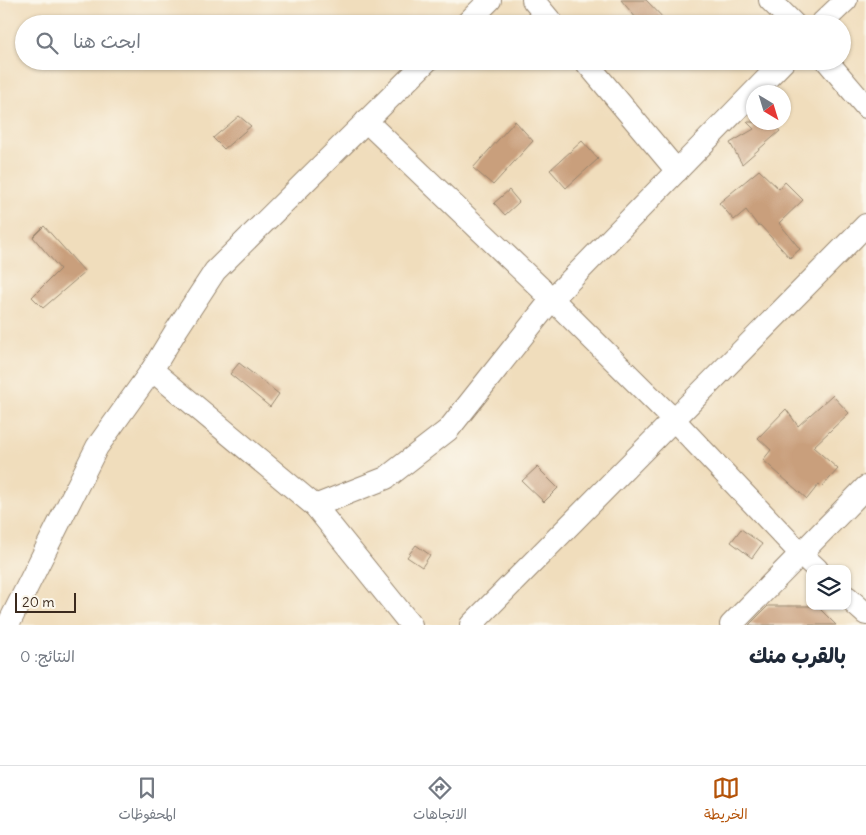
<!DOCTYPE html>
<html lang="ar">
<head>
<meta charset="utf-8">
<style>
	body { margin:0; font-family:Delius,"Playpen Sans Arabic",sans-serif; background:#f2f2f3; color:#1f2937; direction:rtl }
	.controls { position:absolute; right:15px; bottom:15px; display:grid; overflow:hidden; border-radius:10px; box-shadow:0 1px 4px #0004 }
	.controls button { width:45px; height:45px; display:grid; place-items:center; padding:0; border:0; border-bottom:1px solid #e0e1e3; background:#fff; color:#1f2937; font:25px sans-serif }
	.compass { position:absolute; left:746px; top:85px; width:45px; height:45px; border-radius:50%; background:#fff; box-shadow:0 1px 4px #0004; rotate:142deg }
	.scale { position:absolute; left:15px; bottom:12px; width:61px; box-sizing:border-box; padding-left:5px; border:2px solid #3b2a1e; border-top:0; font-size:14px; line-height:18px; white-space:nowrap; color:#3b2a1e; -webkit-text-stroke:4px #fbf7ec; paint-order:stroke }
	.list { margin:0; padding:0; list-style:none }
	h2 { display:flex; justify-content:space-between; align-items:center; height:65px; margin:0; padding:0 20px; font-size:21px }
	h2 small { font-size:16px; font-weight:400; color:#747a83 }
	.icon { flex:none; width:28px; height:28px; fill:none; stroke:currentColor; stroke-width:2; stroke-linecap:round; stroke-linejoin:round }
	.map { position:relative; flex:none; width:866px; height:625px; overflow:hidden; direction:ltr }
	.search { position:absolute; background:#fff; box-shadow:0 1px 4px #0004; left:15px; right:15px; top:15px; height:55px; display:flex; align-items:center; gap:12px; box-sizing:border-box; padding:0 18px; border-radius:28px; color:#747a83; font-size:19px }
	.sheet { height:140px; background:#fff }
	nav { display:flex; justify-content:space-around; align-items:center; box-sizing:border-box; height:70px; border-top:1px solid #e0e1e3; background:#fff; font-size:14px; color:#747a83 }
	nav a { display:grid; justify-items:center; gap:2px }
	nav .on { color:#b45309 }
	.map>svg:first-child { display:block }
</style>
</head>
<body>
<div class="map">
<svg width="866" height="625" viewBox="0 0 866 625">
	<rect width="100%" height="100%" fill="#fbf7ec"/>
	<filter id="ink" filterUnits="userSpaceOnUse"><feTurbulence type="fractalNoise" baseFrequency=".02" numOctaves="2"/><feDisplacementMap in="SourceGraphic" scale="10" xChannelSelector="R" yChannelSelector="G"/><feConvolveMatrix kernelMatrix="1 2 1 2 8 2 1 2 1" color-interpolation-filters="sRGB"/></filter>
	<filter id="wash" filterUnits="userSpaceOnUse"><feTurbulence type="fractalNoise" baseFrequency=".0096" numOctaves="4" result="noise"/><feDisplacementMap in="SourceGraphic" scale="20" xChannelSelector="R" yChannelSelector="G"/><feGaussianBlur stdDeviation="1.12" result="paint"/><feColorMatrix in="noise" values="0 0 0 0 0 0 0 0 0 0 0 0 0 0 0 0 0 1.4 0 .05"/><feComposite in="paint" operator="in"/></filter>
	<g filter="url(#wash)">
		<rect width="100%" height="100%" fill="#f0ddbc"/>
		<g id="blocks">
			<g fill="#c99f7c">
				<path d="M621 0H646L669 24H641Z"/>
				<path d="M239 116 251 126 224 149 213 138Z"/>
				<path d="M515 121 533 141 493 185 473 168Z"/>
				<path d="M747 122H772L780 131 742 164 730 143 754 129Z"/>
				<path d="M582 141 598 159 566 188 550 170Z"/>
				<path d="M759 170 779 189 785 182 803 200 779 223 800 249 790 258 760 225 758 226 746 210 734 220 719 203Z"/>
				<path d="M509 190 519 202 505 215 494 203Z"/>
				<path d="M44 226 85 272 43 308 32 297 60 269 33 237Z"/>
				<path d="M239 363 279 394 270 407 230 374Z"/>
				<path d="M832 395 849 413 813 447 838 469 822 487 819 484 807 499 763 460 771 450 758 438 786 409 798 426Z"/>
				<path d="M537 467 558 488 544 502 522 481Z"/>
				<path d="M741 529 762 544 752 558 731 542Z"/>
				<path d="M416 545 430 555 422 567 407 557Z"/>
				<path d="M768 606H817L836 625H749Z"/>
			</g>
		</g>
	</g>
	<g filter="url(#ink)">
		<use href="#blocks" fill-opacity="0" stroke="#96846d" stroke-width="1"/>
		<g fill="none" stroke-linecap="round" stroke-linejoin="round">
			<defs>
				<g id="minor">
					<path d="M533 0 553 24"/>
					<path d="M770 0 794 24"/>
					<path d="M466 24 490 0"/>
					<path d="M821 24 846 0"/>
					<path d="M585 61 677 171"/>
					<path d="M827 61 866 107"/>
					<path d="M366 121 552 299 674 420 801 554 817 569"/>
					<path d="M152 370 315 506 411 625"/>
					<path d="M315 506 386 478 448 430 552 299 784 61"/>
					<path d="M847 597 866 614"/>
					<path d="M8 625 97 447 152 370 177 329 215 271 427 61"/>
					<path d="M471 625 866 225"/>
					<path d="M731 625 866 487"/>
				</g>
			</defs>
			<use href="#minor" stroke="#96846d" stroke-width="24"/>
			<use href="#minor" stroke="#fff" stroke-width="22"/>
		</g>
	</g>
</svg>
<div class="controls">
<button><svg class="icon" aria-label="layers" viewBox="0 0 24 24"><path d="M12 4l9 5-9 5-9-5zM3 14l9 5 9-5"/></svg></button>
</div>
<svg class="compass" viewBox="-18 -18 36 36"><path d="M0-13l5 13h-10z" fill="#e53935"/><path d="M0 13l5-13h-10z" fill="#747a83"/></svg>
<div class="scale">20 m</div>
<div class="search"><svg class="icon" aria-label="search" viewBox="0 0 24 24"><circle cx="10" cy="10" r="6"/><path d="M15 15l6 6"/></svg>ابحث هنا</div>
</div>
<section class="sheet">
<h2>بالقرب منك<small>النتائج: 0</small></h2>
<ul class="list">
</ul>
</section>
<nav>
<a class="on"><svg class="icon" aria-label="map" viewBox="0 0 24 24"><path d="M3 6l6-2 6 2 6-2v14l-6 2-6-2-6 2zM9 4v14M15 6v14"/></svg>الخريطة</a>
<a><svg class="icon" aria-label="directions" viewBox="0 0 24 24"><path d="M12 3l9 9-9 9-9-9zM9 14v-3h6M13 9l2 2-2 2"/></svg>الاتجاهات</a>
<a><svg class="icon" aria-label="saved" viewBox="0 0 24 24"><path d="M7 4h10v16l-5-4-5 4z"/></svg>المحفوظات</a>
</nav>
</body>
</html>
